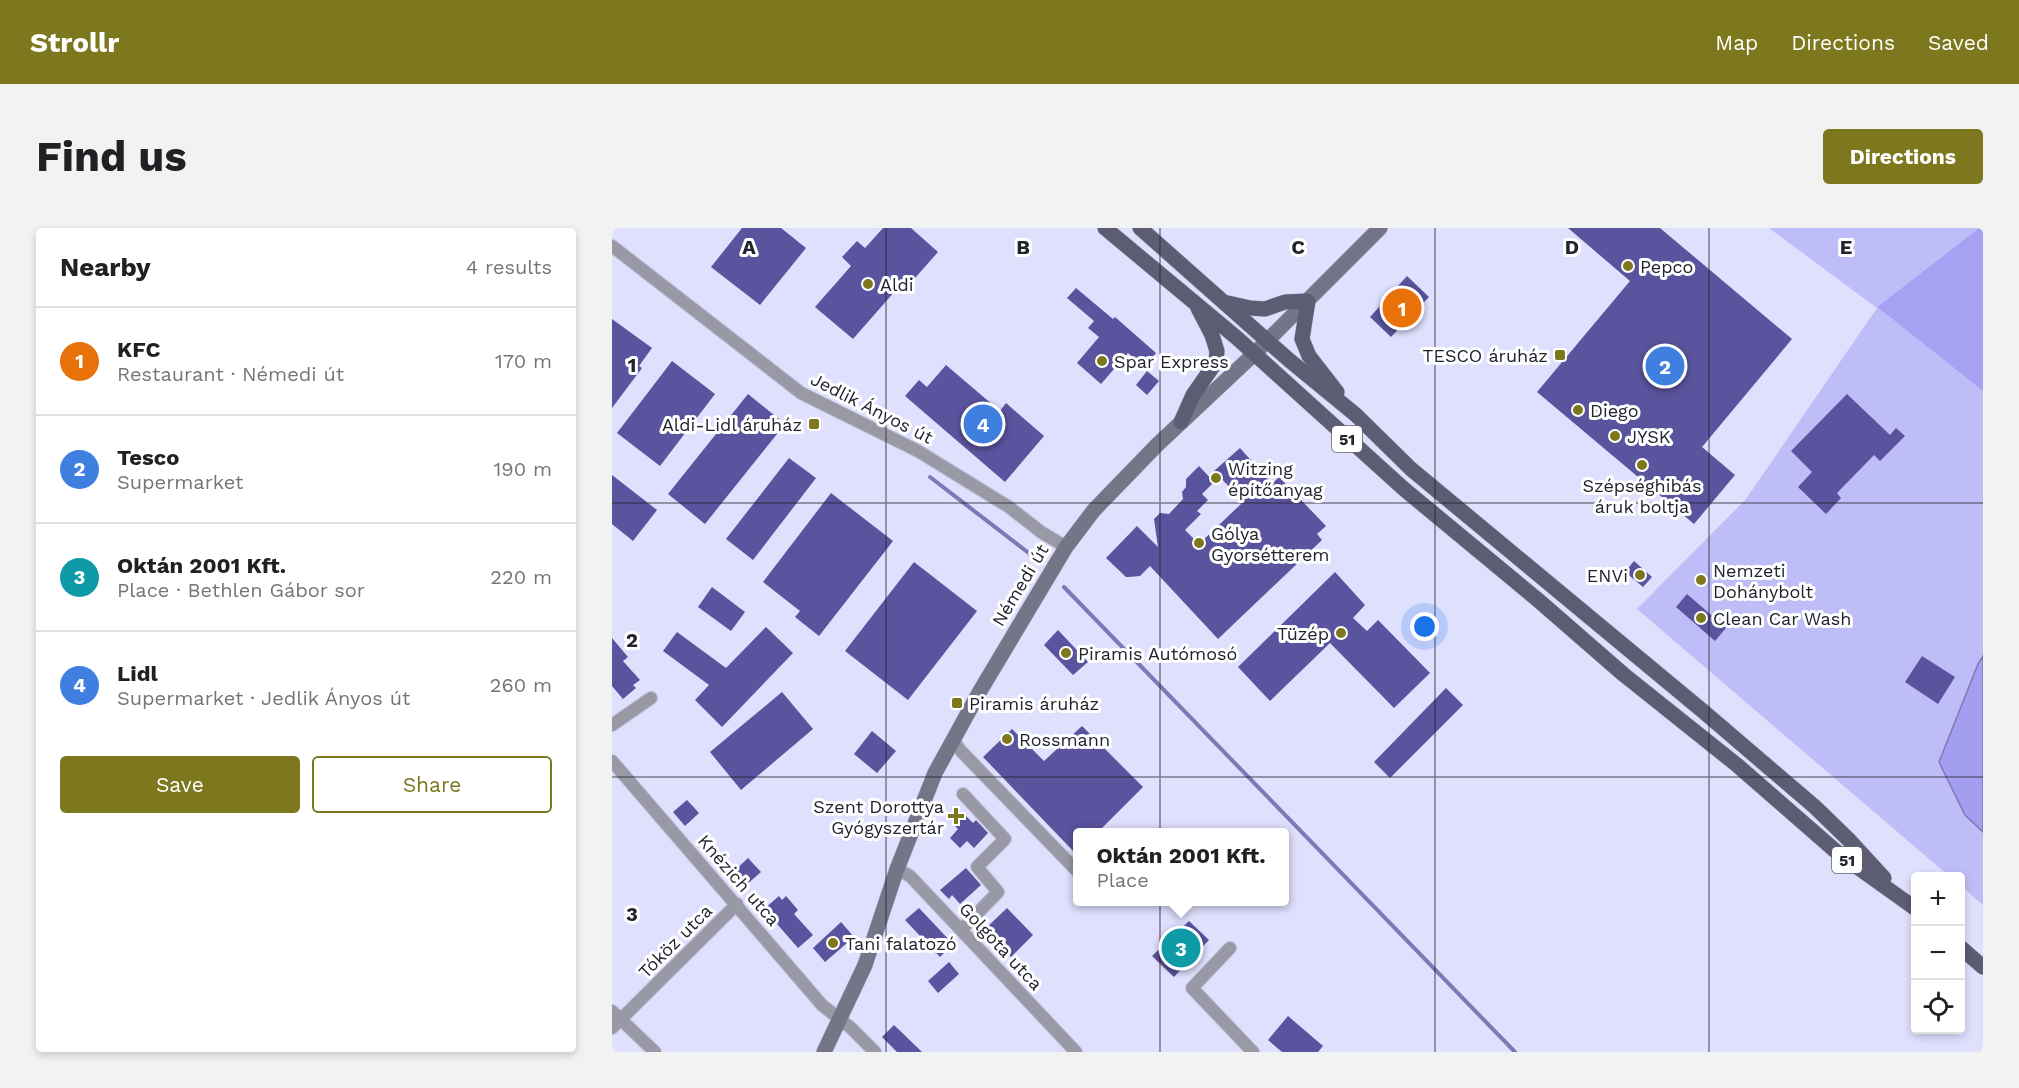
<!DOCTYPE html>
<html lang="en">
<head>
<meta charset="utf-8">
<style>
	body { margin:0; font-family:"Work Sans",sans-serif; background:#f2f2f2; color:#202124 }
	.controls { position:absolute; right:18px; bottom:18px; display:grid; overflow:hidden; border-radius:6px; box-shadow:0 3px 9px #0003 }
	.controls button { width:54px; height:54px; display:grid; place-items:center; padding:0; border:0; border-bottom:2px solid #e0e0e0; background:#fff; color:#202124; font:30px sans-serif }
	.you { position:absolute; left:813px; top:399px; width:21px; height:21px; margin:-15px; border:4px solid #fff; border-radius:50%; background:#1a73e8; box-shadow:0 0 0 9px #1a73e833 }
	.badge { display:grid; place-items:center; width:39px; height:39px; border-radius:50%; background:#7d781d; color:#fff; font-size:20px; font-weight:700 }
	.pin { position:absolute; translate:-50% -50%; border:3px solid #fff; box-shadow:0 2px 6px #0006 }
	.popup { position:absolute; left:461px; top:600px; width:216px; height:78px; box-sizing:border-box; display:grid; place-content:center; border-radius:6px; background:#fff; filter:drop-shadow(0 2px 4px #0005); font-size:20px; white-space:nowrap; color:#757577 }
	.popup b { font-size:22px; color:#202124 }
	.popup::after { content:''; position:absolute; left:50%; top:100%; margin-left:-12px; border:12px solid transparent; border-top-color:#fff }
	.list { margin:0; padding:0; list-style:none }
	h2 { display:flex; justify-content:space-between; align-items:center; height:78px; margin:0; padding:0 24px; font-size:26px }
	h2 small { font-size:20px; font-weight:400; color:#757577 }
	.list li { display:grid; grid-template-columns:39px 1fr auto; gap:18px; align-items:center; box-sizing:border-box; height:108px; padding:0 24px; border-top:2px solid #e0e0e0 }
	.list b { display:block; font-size:22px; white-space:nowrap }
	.list p { margin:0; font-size:20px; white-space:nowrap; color:#757577 }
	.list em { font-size:20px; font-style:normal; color:#757577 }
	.actions { display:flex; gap:12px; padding:18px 24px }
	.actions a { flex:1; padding:14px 0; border:2px solid #7d781d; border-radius:6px; text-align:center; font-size:21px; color:#7d781d }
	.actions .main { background:#7d781d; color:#fff }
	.icon { flex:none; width:33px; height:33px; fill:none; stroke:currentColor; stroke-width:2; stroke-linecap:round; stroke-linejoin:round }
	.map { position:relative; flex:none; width:1371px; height:824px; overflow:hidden; border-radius:6px }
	header { display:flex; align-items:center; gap:36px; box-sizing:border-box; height:84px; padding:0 30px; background:#7d781d; color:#fff }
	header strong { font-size:28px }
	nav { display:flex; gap:33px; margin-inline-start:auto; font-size:21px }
	.intro { display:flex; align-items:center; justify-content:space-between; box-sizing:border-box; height:144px; padding:0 36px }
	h1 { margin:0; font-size:42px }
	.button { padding:15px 27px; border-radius:6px; background:#7d781d; color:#fff; font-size:21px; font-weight:700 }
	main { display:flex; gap:36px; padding:0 36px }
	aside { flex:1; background:#fff; border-radius:6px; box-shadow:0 3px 9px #0003 }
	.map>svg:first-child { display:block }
</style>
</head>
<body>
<header>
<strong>Strollr</strong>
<nav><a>Map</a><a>Directions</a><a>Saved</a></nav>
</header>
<div class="intro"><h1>Find us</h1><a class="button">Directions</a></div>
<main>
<aside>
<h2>Nearby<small>4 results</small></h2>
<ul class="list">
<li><span class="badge" style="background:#e8710a">1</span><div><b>KFC</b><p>Restaurant · Némedi út</p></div><em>170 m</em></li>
<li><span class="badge" style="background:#3f7fe0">2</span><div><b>Tesco</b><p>Supermarket</p></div><em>190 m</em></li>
<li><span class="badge" style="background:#0f9aa8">3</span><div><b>Oktán 2001 Kft.</b><p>Place · Bethlen Gábor sor</p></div><em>220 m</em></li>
<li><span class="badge" style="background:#3f7fe0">4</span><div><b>Lidl</b><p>Supermarket · Jedlik Ányos út</p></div><em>260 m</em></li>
</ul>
<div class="actions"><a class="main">Save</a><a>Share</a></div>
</aside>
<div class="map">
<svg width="1371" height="824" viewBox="0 0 1371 824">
	<rect width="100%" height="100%" fill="#dfdffe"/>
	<path fill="#bebdf8" d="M1157 0H1367L1265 79 1371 163V428L1366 436 1327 534 1353 587 1371 604V677L1349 658 1348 648H1337L1025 381 1134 271 1265 80Z"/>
	<path fill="#a6a1f3" d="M1367 0H1371V163L1265 79Z"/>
	<path fill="#a39eef" stroke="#7d79b5" stroke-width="1.5" d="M1371 428V604L1353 587 1327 534 1366 436Z"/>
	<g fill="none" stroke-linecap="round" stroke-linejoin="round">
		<g stroke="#7d79b5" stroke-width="4">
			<path d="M318 249 422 329"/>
			<path d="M452 359 903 824"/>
		</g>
	</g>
	<g fill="#5a539d">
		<path d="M130 0H169L194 20 148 77 99 39Z"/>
		<path d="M271 0H299L326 24 296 58 291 54 241 111 203 79 239 38 230 29 245 13 253 20Z"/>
		<path d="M956 0H1048L1180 111 1090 219 1123 247 1082 296 925 164 1018 53Z"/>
		<path d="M795 48 817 69 779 109 758 89Z"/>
		<path d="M464 60 501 91 503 89 544 125 532 139 516 125 489 156 465 135 487 109 476 100 482 93 455 70Z"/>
		<path d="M0 91 40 120 27 138 30 140 0 180Z"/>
		<path d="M60 133 103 166 48 238 5 205Z"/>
		<path d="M334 137 388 183 394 175 432 208 393 254 293 168 307 152 315 159Z"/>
		<path d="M535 143 547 153 535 167 524 157Z"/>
		<path d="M136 166 173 196 93 296 56 266Z"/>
		<path d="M1235 166 1278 207 1284 200 1293 208 1268 233 1262 227 1225 265 1229 270 1214 286 1186 259 1200 244 1179 223Z"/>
		<path d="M628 220 660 256 667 249 714 298 705 306 710 312 606 411 538 338 528 348 517 349H514L494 330 525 298 546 319 542 291 548 285 557 286 571 271 570 264 574 259V251L587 238 602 254 590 266 596 272 585 283 589 286 573 302 587 316 629 276 626 268 602 243Z"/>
		<path d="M177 230 204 250 141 332 114 311Z"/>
		<path d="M0 247 45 282 21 313 0 296Z"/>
		<path d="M219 265 281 313 207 408 183 389 188 383 151 354Z"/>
		<path d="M1022 333 1040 349 1031 359 1013 344Z"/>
		<path d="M302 334 365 383 296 472 233 423Z"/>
		<path d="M723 344 753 377 741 390 755 403 766 392 818 445 782 480 718 415 658 473 626 439Z"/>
		<path d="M100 359 133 384 119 403 86 379Z"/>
		<path d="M1075 366 1114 400 1103 413 1064 379Z"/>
		<path d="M154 399 181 425 110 499 83 472 97 457 51 423 65 404 114 440Z"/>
		<path d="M446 402 476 434 461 447 432 417Z"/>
		<path d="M0 410 16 429 11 433 28 452 21 457 24 460 11 471 0 458Z"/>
		<path d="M1310 428 1343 449 1326 476 1293 454Z"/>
		<path d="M834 460 851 477 778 550 762 534Z"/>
		<path d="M170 464 201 501 129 562 98 524Z"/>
		<path d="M470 498 531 559 486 604H465V627L371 529 400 501 432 533Z"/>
		<path d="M260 503 284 523 265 545 242 526Z"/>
		<path d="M75 572 87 585 73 598 61 584Z"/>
		<path d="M353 587 361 595 364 592 376 605 362 620 355 613 348 620 338 610 346 601 343 598Z"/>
		<path d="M136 630 149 644 132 659 120 645Z"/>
		<path d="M354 640 369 657 348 676 340 667 337 671 328 662Z"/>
		<path d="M167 668 170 672 174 668 186 682 182 686 201 707 186 720 152 681Z"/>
		<path d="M307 680 341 716 328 729 293 692Z"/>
		<path d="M395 680 421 707 399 729 372 702Z"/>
		<path d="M577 693 597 712 562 749 540 728Z"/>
		<path d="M229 694 242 709 213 734 201 720Z"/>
		<path d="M337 734 347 746 326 765 316 753Z"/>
		<path d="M676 788 711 818 706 824H670L656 812Z"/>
		<path d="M282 797 310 824H285L270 809Z"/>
	</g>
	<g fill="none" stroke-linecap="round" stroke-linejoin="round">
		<defs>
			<g id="street">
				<path d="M0 18 189 165 306 223 397 279 429 304 454 319"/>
				<path d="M0 497 39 470"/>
				<path d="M341 512 349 523 466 644"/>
				<path d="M0 533 210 777 239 800 263 824"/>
				<path d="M285 641 298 648 464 824"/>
				<path d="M349 702 386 664 365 639 393 611 351 566"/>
				<path d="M618 720 580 760 641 824"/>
				<path d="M0 783 43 824"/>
				<path d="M0 800 125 676"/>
			</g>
			<path id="secondary" d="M212 824 253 737 285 641 323 545 368 463 454 319 482 282 545 217 642 126 768 0"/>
			<g id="primary">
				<path d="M493 0 625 110 792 261 926 372 1011 446 1125 537 1227 626 1304 681"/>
				<path d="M528 0 677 132 744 187 799 241 1092 484 1203 579 1238 613 1272 650"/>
				<path d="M616 75 638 80 653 81 673 74 696 73 690 111 697 128 725 164"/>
				<path d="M569 194 581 167 604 134 605 123 600 107 586 80"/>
				<path d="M1348 719 1371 739"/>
			</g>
		</defs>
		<use href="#street" stroke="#bdbdd9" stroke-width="14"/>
		<use href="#secondary" stroke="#bdbdd9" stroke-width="16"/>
		<use href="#primary" stroke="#bdbdd9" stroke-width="16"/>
		<use href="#street" stroke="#9999a6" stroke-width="12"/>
		<use href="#secondary" stroke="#757588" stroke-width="15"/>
		<use href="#primary" stroke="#5c5c72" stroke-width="15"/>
	</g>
	<path fill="none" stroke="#23232e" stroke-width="1.5" stroke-opacity="0.55" d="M274 0V824M548 0V824M823 0V824M1097 0V824M0 275H1371M0 549H1371"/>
	<g fill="#7d781d" stroke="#fff" stroke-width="2">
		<circle cx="1016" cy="38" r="6"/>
		<circle cx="256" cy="56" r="6"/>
		<rect x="942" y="121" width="12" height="12" rx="3"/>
		<circle cx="490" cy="133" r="6"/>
		<circle cx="966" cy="182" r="6"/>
		<rect x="196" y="190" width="12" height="12" rx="3"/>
		<circle cx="1003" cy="208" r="6"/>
		<circle cx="1030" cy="237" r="6"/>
		<circle cx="604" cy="250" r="6"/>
		<circle cx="587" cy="315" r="6"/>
		<circle cx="1028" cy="347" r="6"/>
		<circle cx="1089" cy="352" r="6"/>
		<circle cx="1089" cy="390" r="6"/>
		<circle cx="729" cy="405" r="6"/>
		<circle cx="454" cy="425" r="6"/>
		<rect x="339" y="469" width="12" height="12" rx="3"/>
		<circle cx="395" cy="511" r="6"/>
		<path d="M341 579h6v6h6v6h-6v6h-6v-6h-6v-6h6z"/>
		<circle cx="221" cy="715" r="6"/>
	</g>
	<g text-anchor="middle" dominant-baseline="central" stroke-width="6" stroke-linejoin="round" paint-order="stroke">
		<g fill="#fff" stroke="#65656d" stroke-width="1.5">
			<rect x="720" y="198" width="30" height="26" rx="4.5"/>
			<rect x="1220" y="619" width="30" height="26" rx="4.5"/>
		</g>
		<g font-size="16" font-weight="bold" fill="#23232e">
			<text x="735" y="211">51</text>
			<text x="1235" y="632">51</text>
		</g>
		<g font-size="18" fill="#23232e" stroke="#fff" text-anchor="start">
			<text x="1028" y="38">Pepco</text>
			<text x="268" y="56">Aldi</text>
			<text x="936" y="127" text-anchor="end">TESCO áruház</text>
			<text x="502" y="133">Spar Express</text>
			<text x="978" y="182">Diego</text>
			<text x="190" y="196" text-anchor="end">Aldi-Lidl áruház</text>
			<text x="1015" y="208">JYSK</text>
			<text x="616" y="240">Witzing<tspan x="616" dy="21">építőanyag</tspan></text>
			<text x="1030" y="257" text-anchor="middle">Szépséghibás<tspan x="1030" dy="21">áruk boltja</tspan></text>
			<text x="599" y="305">Gólya<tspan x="599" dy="21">Gyorsétterem</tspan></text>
			<text x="1101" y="342">Nemzeti<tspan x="1101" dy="21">Dohánybolt</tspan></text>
			<text x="1016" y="347" text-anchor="end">ENVi</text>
			<text x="1101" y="390">Clean Car Wash</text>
			<text x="717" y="405" text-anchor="end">Tüzép</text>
			<text x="466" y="425">Piramis Autómosó</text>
			<text x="357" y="475">Piramis áruház</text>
			<text x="407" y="511">Rossmann</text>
			<text x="332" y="578" text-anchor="end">Szent Dorottya<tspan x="332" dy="21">Gyógyszertár</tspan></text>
			<text x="233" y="715">Tani falatozó</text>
		</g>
		<g font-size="18" fill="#23232e" stroke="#fff">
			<text transform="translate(260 180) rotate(27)">Jedlik Ányos út</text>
			<text transform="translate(408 357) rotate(-59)">Némedi út</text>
			<text transform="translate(127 652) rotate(49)">Knézich utca</text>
			<text transform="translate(63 713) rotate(-45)">Tóköz utca</text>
			<text transform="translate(389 718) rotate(47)">Golgota utca</text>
		</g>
	</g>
	<g font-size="20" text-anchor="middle" font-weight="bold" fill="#23232e" stroke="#fff" stroke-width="6" stroke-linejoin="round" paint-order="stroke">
		<text x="137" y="26">A</text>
		<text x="411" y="26">B</text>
		<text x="686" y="26">C</text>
		<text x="960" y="26">D</text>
		<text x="1234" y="26">E</text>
		<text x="20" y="144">1</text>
		<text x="20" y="419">2</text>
		<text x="20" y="693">3</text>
	</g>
</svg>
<div class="controls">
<button>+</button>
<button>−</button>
<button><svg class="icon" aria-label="locate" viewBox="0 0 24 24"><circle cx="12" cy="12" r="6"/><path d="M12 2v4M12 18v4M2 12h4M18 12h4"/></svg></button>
</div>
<div class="you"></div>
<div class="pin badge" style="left:790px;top:80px;background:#e8710a">1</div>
<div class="pin badge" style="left:1053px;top:138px;background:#3f7fe0">2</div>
<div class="pin badge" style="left:569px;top:720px;background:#0f9aa8">3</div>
<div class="popup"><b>Oktán 2001 Kft.</b>Place</div>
<div class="pin badge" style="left:371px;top:196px;background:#3f7fe0">4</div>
</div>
</main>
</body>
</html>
